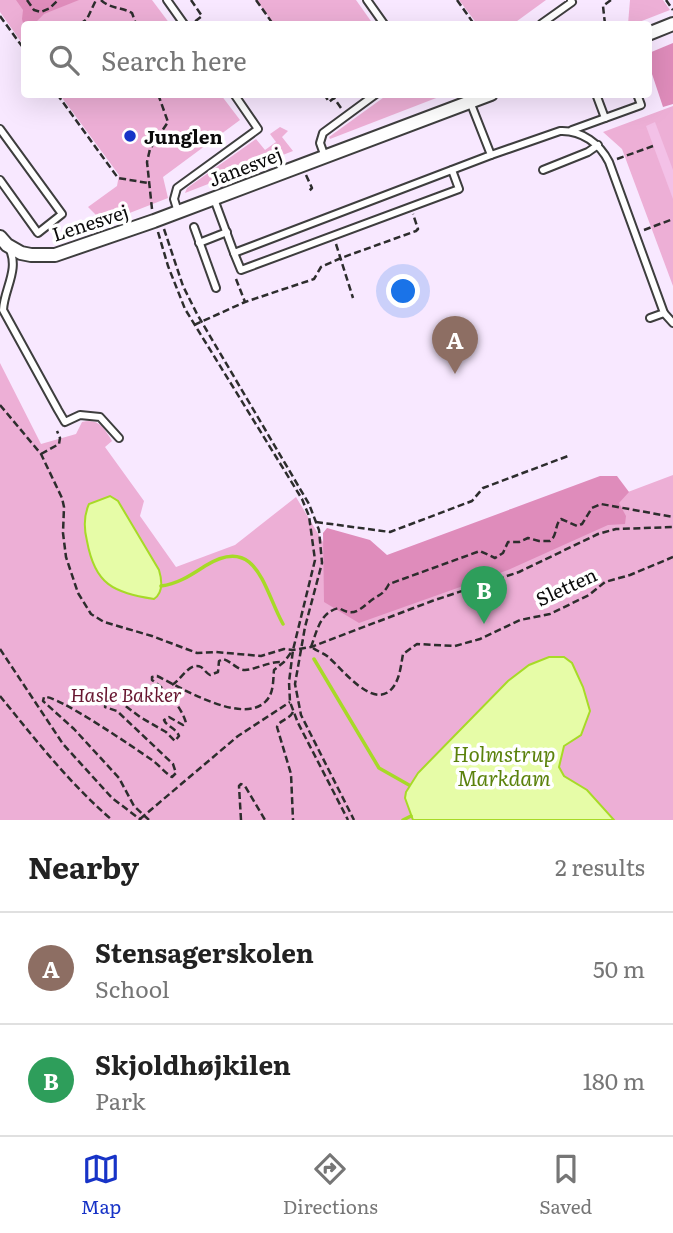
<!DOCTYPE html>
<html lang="en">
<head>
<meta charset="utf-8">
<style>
	body { margin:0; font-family:Literata,serif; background:#f2f2f2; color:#222 }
	.you { position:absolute; left:404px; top:292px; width:24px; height:24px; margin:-18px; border:5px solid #fff; border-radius:50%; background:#1a73e8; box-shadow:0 0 0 10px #1a73e833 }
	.badge { display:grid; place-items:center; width:46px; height:46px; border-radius:50%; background:#1733c7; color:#fff; font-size:23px; font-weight:700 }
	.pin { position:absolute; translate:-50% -58px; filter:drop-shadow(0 2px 4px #0008) }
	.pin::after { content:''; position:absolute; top:37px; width:24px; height:21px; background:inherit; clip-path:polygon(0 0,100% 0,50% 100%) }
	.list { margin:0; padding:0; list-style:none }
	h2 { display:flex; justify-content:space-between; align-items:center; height:91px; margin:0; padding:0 28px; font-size:30px }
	h2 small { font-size:23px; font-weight:400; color:#767676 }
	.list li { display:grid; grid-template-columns:46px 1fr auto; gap:21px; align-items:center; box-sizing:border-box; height:112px; padding:0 28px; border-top:2px solid #e0e0e0 }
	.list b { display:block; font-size:26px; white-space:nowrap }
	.list p { margin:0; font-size:23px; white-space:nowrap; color:#767676 }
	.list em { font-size:23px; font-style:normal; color:#767676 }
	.icon { flex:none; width:38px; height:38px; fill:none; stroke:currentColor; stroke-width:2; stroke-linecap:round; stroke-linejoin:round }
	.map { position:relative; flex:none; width:673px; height:820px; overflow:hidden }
	.search { position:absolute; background:#fff; box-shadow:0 7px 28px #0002; left:21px; right:21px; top:21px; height:77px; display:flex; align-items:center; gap:18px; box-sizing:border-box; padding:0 24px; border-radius:7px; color:#767676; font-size:26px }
	.sheet { height:315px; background:#fff }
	nav { display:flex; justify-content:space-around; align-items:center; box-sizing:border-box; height:98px; border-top:2px solid #e0e0e0; background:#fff; font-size:19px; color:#767676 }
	nav a { display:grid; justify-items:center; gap:4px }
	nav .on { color:#1733c7 }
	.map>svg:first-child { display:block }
</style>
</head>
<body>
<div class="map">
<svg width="673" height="820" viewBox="0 0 673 820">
	<rect width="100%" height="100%" fill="#f8e8ff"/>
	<g fill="#edafd6">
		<path d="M0 0H152L170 24H24V46L0 12Z"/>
		<path d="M256 0H356L373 24H274Z"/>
		<path d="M459 0H546L513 24H477Z"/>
		<path d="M630 0H663L670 10 634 24H628Z"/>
		<path d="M60 95H221L240 120 163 177 168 198 104 223 88 207 117 186 119 175Z"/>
		<path d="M387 95H444L330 139 329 137Z"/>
		<path d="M673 106V286L622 149 603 132Z"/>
		<path d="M280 127 288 131 282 137 293 151 185 193 187 188 256 139 265 150 276 142 270 134Z"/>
		<path d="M0 363 41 444 76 434 82 422C99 418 104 428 112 441L105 447 144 501 140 516 176 567 235 545 296 497 355 595 673 475V820H0Z"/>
	</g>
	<g fill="#df8cbb">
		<path d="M16 0H79L44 14 34 24H24V27L22 19 23 10Z"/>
		<path d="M673 43V104L663 107 649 65V53Z"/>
		<path d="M600 476H617L629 492 619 503 626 516 625 524 608 525 508 570 359 623 324 602 323 533 327 528 370 540 387 555Z"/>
	</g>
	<path fill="#f3c1e7" d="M655 122 673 170V199L646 126Z"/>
	<g fill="#e6fca7" stroke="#a7da27" stroke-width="2">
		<path d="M110 496 118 501 159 570C162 580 164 592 154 599 113 592 95 585 87 541 84 529 84 515 89 504Z"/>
		<path d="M549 657H564L572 663 583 687 590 711 581 735 564 746 559 767 564 776 587 790 614 820H413L405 798 406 792 418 773 508 681 529 665Z"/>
	</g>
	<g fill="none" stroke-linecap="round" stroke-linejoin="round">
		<g stroke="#a7da27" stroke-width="3.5">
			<path d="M161 586C178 584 191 575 205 566 257 533 264 590 283 624"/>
			<path d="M314 659 379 768 409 785"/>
			<path d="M403 820 411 816"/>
		</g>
		<defs>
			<g id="service">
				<path d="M167 0 184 24"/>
				<path d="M367 0 384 24"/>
				<path d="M541 24 572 2 571 0"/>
				<path d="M596 94 605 118"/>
				<path d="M0 129 62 214 38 233 0 180"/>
				<path d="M572 130 641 105 637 94"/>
				<path d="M491 155 560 131C582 130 600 144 609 162L664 313 650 318"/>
				<path d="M325 157 320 143 323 133 376 94"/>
				<path d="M543 170 588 152 598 145"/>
				<path d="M214 199 234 253 491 155 467 94"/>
				<path d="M178 212 174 199 177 188 258 129 234 94"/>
				<path d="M194 227 216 288"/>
				<path d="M199 243 227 232"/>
				<path d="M9 248C20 269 4 289 3 310L58 410 65 422 80 415 100 417 119 438"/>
				<path d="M234 253 241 270 459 189 452 170"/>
				<path d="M664 313 673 323"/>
			</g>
			<g id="minor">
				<path d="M648 34 673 24"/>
				<path d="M0 237 7 245 21 253 31 255H55L154 221 491 94"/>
			</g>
		</defs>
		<use href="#service" stroke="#3e3e3e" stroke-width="10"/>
		<use href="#minor" stroke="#3e3e3e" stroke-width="16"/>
		<g stroke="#2d2d2d" stroke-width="2.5" stroke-dasharray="7 3.5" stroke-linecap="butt">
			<path d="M27 0 34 10 41 12 50 8 58 0"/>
			<path d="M101 0C110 9 122 7 132 13L136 24"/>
			<path d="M191 0 202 16 193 23"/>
			<path d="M256 0 273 24"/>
			<path d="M457 0 474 24"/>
			<path d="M666 0 673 10"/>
			<path d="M0 16 24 49"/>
			<path d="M80 24 87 19 96 0"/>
			<path d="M605 24 603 6 611 0"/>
			<path d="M57 94 118 178 148 183"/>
			<path d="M324 94 329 102 334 98 341 108"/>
			<path d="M617 159 653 146"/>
			<path d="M306 175 312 188 308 192"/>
			<path d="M152 209 147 162 150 149 168 122 158 94"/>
			<path d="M164 229 183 286 197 314 309 504 319 530 322 563 305 627 295 684 301 715 354 820"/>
			<path d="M644 230 673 219"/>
			<path d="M158 232 168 266 185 309 302 499 309 516 315 560 293 650 289 682 290 702 298 723 348 820"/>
			<path d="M336 244 353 298"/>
			<path d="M236 279 245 302"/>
			<path d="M194 325 245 302 314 279 321 267 341 258 416 231 418 229 413 214"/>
			<path d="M0 405 41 454 62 498 64 507 63 533 66 557 78 593 91 614 104 622 152 636 197 653 216 652 261 656 284 649 293 650 311 647 432 601 519 572 598 534 616 529 673 527"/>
			<path d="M41 454 59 444 60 438 57 431"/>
			<path d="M316 522 390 532 472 501 483 488 568 456"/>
			<path d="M311 647C317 631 320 612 339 608 352 616 357 612 368 603 378 594 382 597 389 584L480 551 495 558 503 553 508 542H519L528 538 539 541H550C558 535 554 525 561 519L577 526 582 524 592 508 601 504 673 517"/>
			<path d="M313 648C317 651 323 653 327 656 341 667 375 714 394 686 400 677 401 665 403 654L417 644 455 646 480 639 520 620 550 614 589 595 605 582 630 575 673 557"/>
			<path d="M0 649 63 744 112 798 141 820"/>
			<path d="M172 685C180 681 190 661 201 667 204 669 206 673 210 675L218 672 219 661 223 659C231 661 237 670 245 670 257 669 268 662 281 662"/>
			<path d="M0 696C35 739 69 783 112 820"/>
			<path d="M293 712C289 720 279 720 277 727L291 774 293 820"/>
			<path d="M140 819 238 736 290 702"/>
			<path d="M149 820 134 806 119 778 74 729 43 701 44 697C56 694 136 749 152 760 159 765 165 773 172 777L176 773 173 764 117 711 105 707 106 700 115 698 119 701 140 717 166 732 175 741 179 736C176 728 166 726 164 720L169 717 183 725 186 723C182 707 165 689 152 680V677L157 676C180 687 243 726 266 701 274 693 273 680 274 670L284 662 293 650"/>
			<path d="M241 820 239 786 241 784 245 786 265 820"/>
		</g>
		<use href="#service" stroke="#fff" stroke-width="6"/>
		<use href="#minor" stroke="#fff" stroke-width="12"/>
	</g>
	<circle fill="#1733c7" stroke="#fff" stroke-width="2.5" cx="130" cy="136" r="7"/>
	<g text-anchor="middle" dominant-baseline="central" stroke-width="7" stroke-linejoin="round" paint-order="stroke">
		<g font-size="19" font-weight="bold" fill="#0b0b0b" stroke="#fff" text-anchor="start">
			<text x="144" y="136">Junglen</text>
		</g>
		<g font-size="19" fill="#0b0b0b" stroke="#fff">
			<text transform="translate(245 166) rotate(-21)">Janesvej</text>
			<text transform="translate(90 222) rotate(-18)">Lenesvej</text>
			<text transform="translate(566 586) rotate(-25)">Sletten</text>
		</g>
		<g font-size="19" font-style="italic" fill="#671630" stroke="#fff">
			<text x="126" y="694">Hasle Bakker</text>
		</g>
		<g font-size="21" font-style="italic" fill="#5b820c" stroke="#fff">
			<text x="504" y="752">Holmstrup<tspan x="504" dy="24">Markdam</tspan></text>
		</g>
	</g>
</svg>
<div class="you"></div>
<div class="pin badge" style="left:455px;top:374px;background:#8d6e63">A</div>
<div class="pin badge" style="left:484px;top:624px;background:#2e9e5b">B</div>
<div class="search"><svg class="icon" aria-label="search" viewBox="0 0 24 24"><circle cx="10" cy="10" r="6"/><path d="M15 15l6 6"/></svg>Search here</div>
</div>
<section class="sheet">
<h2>Nearby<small>2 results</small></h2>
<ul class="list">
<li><span class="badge" style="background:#8d6e63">A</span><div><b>Stensagerskolen</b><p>School</p></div><em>50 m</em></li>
<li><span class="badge" style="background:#2e9e5b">B</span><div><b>Skjoldhøjkilen</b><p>Park</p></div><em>180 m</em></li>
</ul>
</section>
<nav>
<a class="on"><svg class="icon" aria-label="map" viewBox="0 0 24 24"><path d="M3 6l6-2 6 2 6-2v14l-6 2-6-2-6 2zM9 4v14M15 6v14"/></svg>Map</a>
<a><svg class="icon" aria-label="directions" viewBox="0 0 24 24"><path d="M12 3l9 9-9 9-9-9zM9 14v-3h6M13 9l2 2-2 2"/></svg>Directions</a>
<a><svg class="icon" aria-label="saved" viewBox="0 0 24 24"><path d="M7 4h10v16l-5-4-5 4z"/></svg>Saved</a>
</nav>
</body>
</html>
